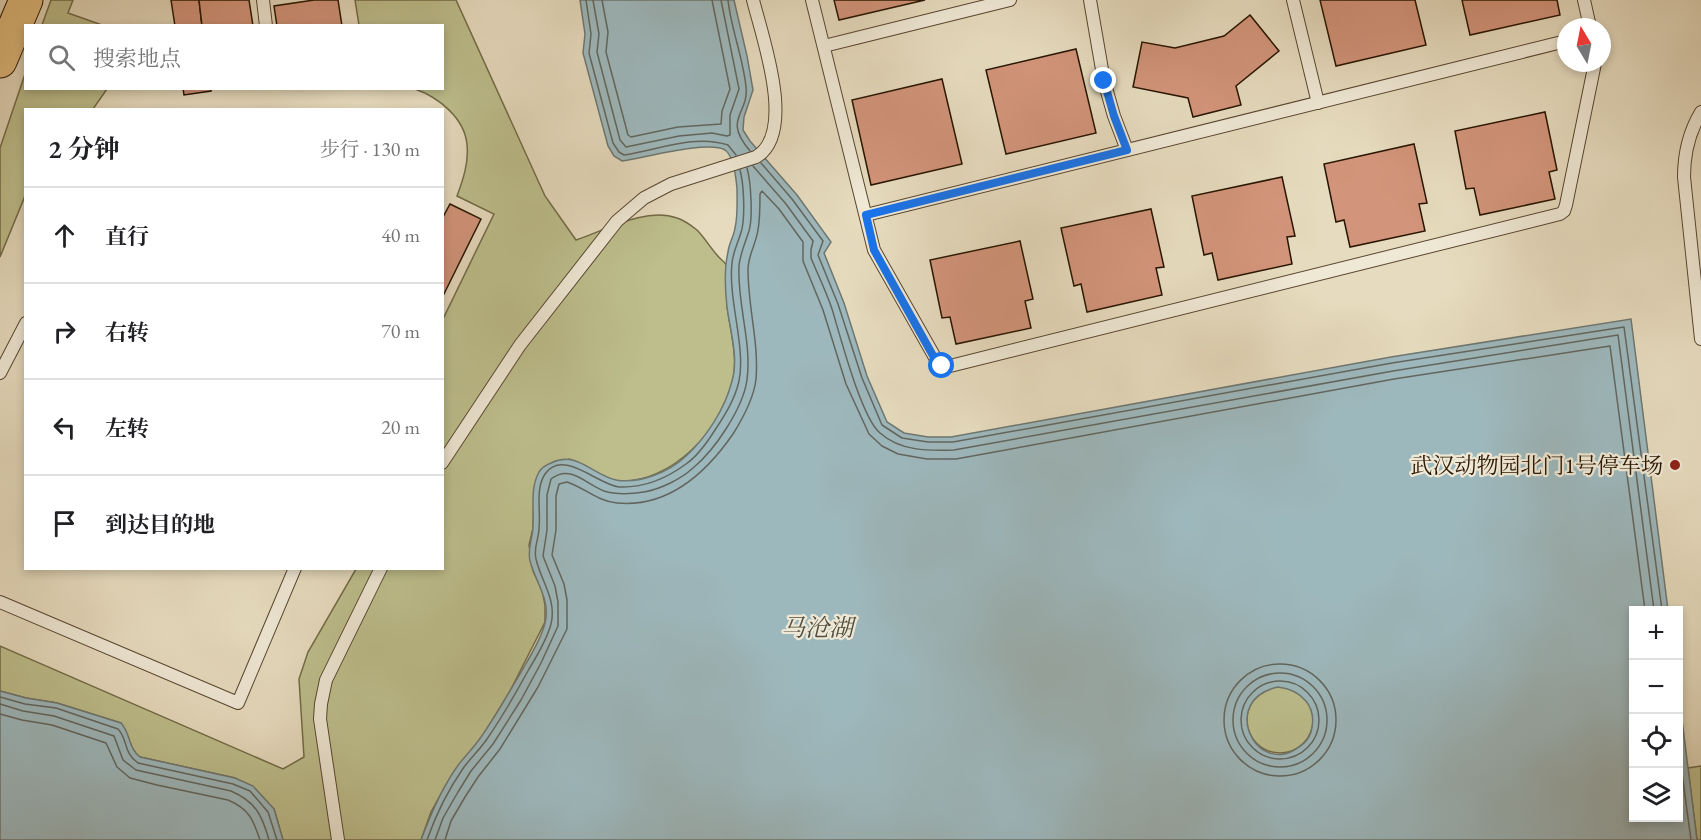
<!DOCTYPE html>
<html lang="zh">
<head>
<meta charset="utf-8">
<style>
	body { margin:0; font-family:"EB Garamond","Noto Serif SC",serif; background:#f6f6f6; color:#202124 }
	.controls { position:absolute; right:18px; bottom:18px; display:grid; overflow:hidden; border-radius:0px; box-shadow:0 3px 9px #0003 }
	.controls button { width:54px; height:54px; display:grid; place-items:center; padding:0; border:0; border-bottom:2px solid #e0e0e0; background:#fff; color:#202124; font:30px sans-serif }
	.compass { position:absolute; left:1557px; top:18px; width:54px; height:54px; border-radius:50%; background:#fff; box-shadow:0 3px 9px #0003; rotate:350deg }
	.stop { position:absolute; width:18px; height:18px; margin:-14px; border:4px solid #1a73e8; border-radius:50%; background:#fff }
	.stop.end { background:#1a73e8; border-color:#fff; box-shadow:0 2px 6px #0008 }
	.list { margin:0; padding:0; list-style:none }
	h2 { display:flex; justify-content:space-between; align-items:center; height:78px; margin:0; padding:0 24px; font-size:26px }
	h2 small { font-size:20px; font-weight:400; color:#757577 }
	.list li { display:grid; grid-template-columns:39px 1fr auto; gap:18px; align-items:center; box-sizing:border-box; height:96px; padding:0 24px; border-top:2px solid #e0e0e0 }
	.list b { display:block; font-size:22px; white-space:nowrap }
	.list em { font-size:20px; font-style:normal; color:#757577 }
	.icon { flex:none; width:33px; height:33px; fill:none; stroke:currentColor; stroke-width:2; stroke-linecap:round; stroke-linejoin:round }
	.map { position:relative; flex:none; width:1701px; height:840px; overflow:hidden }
	.search { position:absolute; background:#fff; box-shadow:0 3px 9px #0003; left:24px; top:24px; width:420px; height:66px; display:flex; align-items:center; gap:15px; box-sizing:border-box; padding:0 21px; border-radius:0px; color:#757577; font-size:22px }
	.panel { position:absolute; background:#fff; box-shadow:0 3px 9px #0003; left:24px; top:108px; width:420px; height:462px; border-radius:0px }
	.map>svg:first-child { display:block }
</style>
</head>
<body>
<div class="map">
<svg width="1701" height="840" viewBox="0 0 1701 840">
	<rect width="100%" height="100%" fill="#e6dbbe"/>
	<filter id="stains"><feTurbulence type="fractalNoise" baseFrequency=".00333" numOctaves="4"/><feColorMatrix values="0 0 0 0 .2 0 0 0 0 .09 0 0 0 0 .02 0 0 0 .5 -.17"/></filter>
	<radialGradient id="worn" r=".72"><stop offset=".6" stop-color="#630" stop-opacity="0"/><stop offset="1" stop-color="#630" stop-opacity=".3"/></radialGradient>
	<g fill="#bdbe8c" stroke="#726a46" stroke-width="1.5">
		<path d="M51 0H73L68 13 102 25H42Z"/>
		<path d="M355 0H456L545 196 576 240C606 230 645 207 677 218 683 220 692 226 697 230 704 237 710 247 717 255 719 258 725 262 726 265 729 273 726 296 727 306 730 330 738 356 733 379 724 428 671 484 619 481 601 479 586 464 569 459L534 493 533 528 529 545 533 571 542 590 545 605V622L509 693 482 737 446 785 431 812 421 840H283L274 809 235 778 140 757 135 754 121 723 57 703 26 698 0 691V646L283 769 304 757 299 679 308 652 356 569 442 568 443 319 494 214 457 196C463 180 469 162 467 145 465 118 438 97 415 89L442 88V26L359 25Z"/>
		<path d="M25 74 26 88 107 89 93 109 26 110 25 196 0 257V148Z"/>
		<circle cx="1280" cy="720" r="33"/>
		<path d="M1701 766V840H1697L1688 768Z"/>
	</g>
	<g fill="#9db8bd" stroke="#6e7771" stroke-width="1.5" fill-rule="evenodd">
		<path d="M580 0H734L747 56 753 90 744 117 743 130 750 141 797 195 831 242 824 253 844 303 867 376 887 422 904 433 928 437H951L1391 357 1631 319 1668 610H1634V818H1678L1679 696 1697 840H421C431 813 442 787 459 764 466 755 475 746 481 737 496 716 508 694 521 672 529 658 541 640 545 623 551 600 535 581 530 561 527 548 533 538 533 526 534 508 530 488 539 472 542 467 546 465 551 463 577 450 592 475 616 480 638 484 668 473 685 457 706 438 725 409 732 381 739 358 730 330 727 307 725 289 724 269 728 252 729 243 734 236 735 228 738 216 737 200 737 188 736 178 734 156 725 150 708 140 644 158 622 161L614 156 608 146 583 53 585 34ZM1278 687C1302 690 1318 707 1311 732 1309 739 1303 745 1296 749 1255 775 1219 700 1278 687Z"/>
		<path d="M0 691 26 698 57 703 121 723C131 734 128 748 140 757L235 778 253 786 274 809 283 840H0Z"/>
	</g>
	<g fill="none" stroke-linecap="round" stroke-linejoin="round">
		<g stroke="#62665e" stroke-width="1.5">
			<path d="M586 0 591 34 589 53 613 143 619 152 624 155C658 150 694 134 728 145L736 155"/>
			<path d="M593 0 599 34 597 52 620 140 626 147 679 136 712 133 727 136 730 135V115L739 89 721 0"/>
			<path d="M602 0 608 32 606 52 628 135 631 137 678 127 721 124 722 111 730 89 712 0"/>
			<path d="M728 0C731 29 743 57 746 87 749 115 722 118 750 151"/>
			<path d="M761 163 792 199 823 241 818 255 838 304 862 378 882 425 902 438 928 442H953L1392 363 1624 327 1662 610"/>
			<path d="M753 166 786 204 813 241 811 250V258C818 275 826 291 832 309 840 335 861 417 880 433 900 451 928 451 954 450L1393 371 1618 335 1654 610"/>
			<circle cx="1280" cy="720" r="56"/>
			<circle cx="1280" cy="720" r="47"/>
			<circle cx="1280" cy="720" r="39"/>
			<path d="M0 697 25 704 56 708 118 729C128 739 123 753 138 763L233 784 250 791 268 812 277 840"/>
			<path d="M0 704 23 711 54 716 114 736 123 760 136 770 231 791C256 802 262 815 269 840"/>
			<path d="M0 714 22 720 52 725 106 743 117 767 130 778 157 785 228 800C249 809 253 819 260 840"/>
			<path d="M1678 744 1691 840"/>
			<path d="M427 840C436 814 448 790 464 767 471 758 480 749 487 739 502 717 516 693 529 669 537 656 547 639 551 624 557 600 541 581 536 559 533 548 539 539 539 528 541 511 535 489 545 474 563 448 598 485 619 487 643 488 667 478 686 464 698 456 708 441 715 430 725 415 735 399 739 381 746 347 728 300 732 263 733 251 739 241 742 229 745 214 744 185 740 170"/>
			<path d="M435 840 443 818 458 792 471 771 493 744 521 700 541 663 558 626V602L555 586 543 556 547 530V495L551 479C571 464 585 484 604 491 617 495 631 494 644 492 661 489 681 479 693 468 715 450 743 408 747 380 752 342 737 304 739 266 740 254 745 243 749 231 753 217 751 182 747 168"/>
			<path d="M445 840 451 821 465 797 478 777 500 749 538 687 567 629V600L564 584 552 555 556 530V496L559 484 567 482C585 488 597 501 617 503 669 508 706 473 733 434 743 418 754 398 756 379 759 343 748 307 748 270 748 255 756 244 758 230 760 219 760 205 760 194L762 191 779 209 803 242V261L823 310 846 384 869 434 882 446 898 454 927 459H956L1394 379 1610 346 1645 610"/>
		</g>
	</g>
	<g fill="#d2947a" stroke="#281500" stroke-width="1.5">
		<path d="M171 0H199L202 26H175Z"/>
		<path d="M199 0H249L253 26H202Z"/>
		<path d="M314 0H338L342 26H277L274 6Z"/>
		<path d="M834 0H925L839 20Z"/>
		<path d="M1320 0H1415L1426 45 1336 66Z"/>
		<path d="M1462 0H1557L1560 15 1470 35Z"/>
		<path d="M1250 15 1279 51 1236 86 1241 105 1193 117 1188 98 1133 87 1142 42 1175 48 1224 36Z"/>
		<path d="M1076 49 1096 133 1006 154 986 70Z"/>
		<path d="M942 79 962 164 871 185 852 100Z"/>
		<path d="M183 88H211V91L184 95Z"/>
		<path d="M1545 112 1557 170 1549 172 1555 199 1480 215 1474 188 1466 189 1455 131Z"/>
		<path d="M1414 144 1427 203 1419 204 1425 231 1350 247 1344 220 1336 222 1324 164Z"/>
		<path d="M1282 177 1295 236 1287 237 1292 264 1218 280 1212 253 1204 255 1192 196Z"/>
		<path d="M450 204 481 219 442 298V219Z"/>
		<path d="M1151 209 1164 267 1156 268 1162 295 1087 312 1081 284 1074 286 1061 228Z"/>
		<path d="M1020 241 1033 299 1025 301 1031 328 956 344 950 317 942 318 930 260Z"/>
	</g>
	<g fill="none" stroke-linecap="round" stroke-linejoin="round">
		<defs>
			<g id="lane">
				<path d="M263 0 266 26"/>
				<path d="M812 0 874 250 937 361 942 366H950L1560 214 1564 211 1566 205 1595 63"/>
				<path d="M1090 0 1104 81 1114 116 1127 150"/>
				<path d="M1293 0 1318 103"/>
				<path d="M1584 0 1590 27"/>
				<path d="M824 46 1010 0"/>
				<path d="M1701 112C1689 132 1684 154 1684 177L1701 339"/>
				<path d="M866 215 1566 41"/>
				<path d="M0 373 26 323"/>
				<path d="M442 463 520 345 617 221 644 198 671 184 756 157C797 133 762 36 753 0"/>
				<path d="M0 602 238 703 295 568"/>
				<path d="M338 840 320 719 321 704 326 680 381 568"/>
			</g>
			<path id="primary" d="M0 61 26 0"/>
		</defs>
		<use href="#lane" stroke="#584630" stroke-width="14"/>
		<use href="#primary" stroke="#281500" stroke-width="35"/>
		<use href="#lane" stroke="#efe8d5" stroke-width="12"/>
		<use href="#primary" stroke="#e3be7f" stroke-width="33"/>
	</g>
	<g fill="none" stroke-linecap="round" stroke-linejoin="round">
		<path stroke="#1a73e8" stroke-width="8" d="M942 366 936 361 874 250 866 215 1127 150 1114 116 1104 81"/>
	</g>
	<circle fill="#8f2418" stroke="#efe8d5" stroke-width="2" cx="1675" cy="465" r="6"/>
	<g text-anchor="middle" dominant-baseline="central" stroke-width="4.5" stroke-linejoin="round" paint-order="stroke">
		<g font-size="22" fill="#281500" stroke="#efe8d5" text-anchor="end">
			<text x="1663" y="465">武汉动物园北门1号停车场</text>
		</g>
		<g font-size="24" font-style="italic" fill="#514e42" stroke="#efe8d5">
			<text x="817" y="627">马沧湖</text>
		</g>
	</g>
	<rect width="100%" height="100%" filter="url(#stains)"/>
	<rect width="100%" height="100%" fill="url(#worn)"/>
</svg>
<div class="controls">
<button>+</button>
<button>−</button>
<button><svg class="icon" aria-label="locate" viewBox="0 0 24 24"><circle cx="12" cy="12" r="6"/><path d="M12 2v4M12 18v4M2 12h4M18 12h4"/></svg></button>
<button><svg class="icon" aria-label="layers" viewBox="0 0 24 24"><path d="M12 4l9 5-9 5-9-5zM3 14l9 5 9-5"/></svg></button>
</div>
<svg class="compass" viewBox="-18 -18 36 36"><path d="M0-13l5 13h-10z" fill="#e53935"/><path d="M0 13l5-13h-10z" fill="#757577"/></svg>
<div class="stop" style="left:942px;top:366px"></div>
<div class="stop end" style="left:1104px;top:81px"></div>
<div class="search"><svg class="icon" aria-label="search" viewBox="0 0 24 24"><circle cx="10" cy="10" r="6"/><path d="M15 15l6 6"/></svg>搜索地点</div>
<section class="panel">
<h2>2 分钟<small>步行 · 130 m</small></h2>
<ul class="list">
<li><svg class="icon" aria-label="ahead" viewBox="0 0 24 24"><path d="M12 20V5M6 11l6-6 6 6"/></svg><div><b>直行</b></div><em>40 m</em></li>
<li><svg class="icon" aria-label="right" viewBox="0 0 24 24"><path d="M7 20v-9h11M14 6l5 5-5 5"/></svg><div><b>右转</b></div><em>70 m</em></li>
<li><svg class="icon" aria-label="left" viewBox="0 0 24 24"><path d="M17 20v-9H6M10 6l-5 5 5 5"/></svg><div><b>左转</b></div><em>20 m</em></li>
<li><svg class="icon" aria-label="arrive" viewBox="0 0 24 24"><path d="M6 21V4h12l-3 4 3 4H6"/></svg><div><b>到达目的地</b></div></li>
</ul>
</section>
</div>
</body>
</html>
